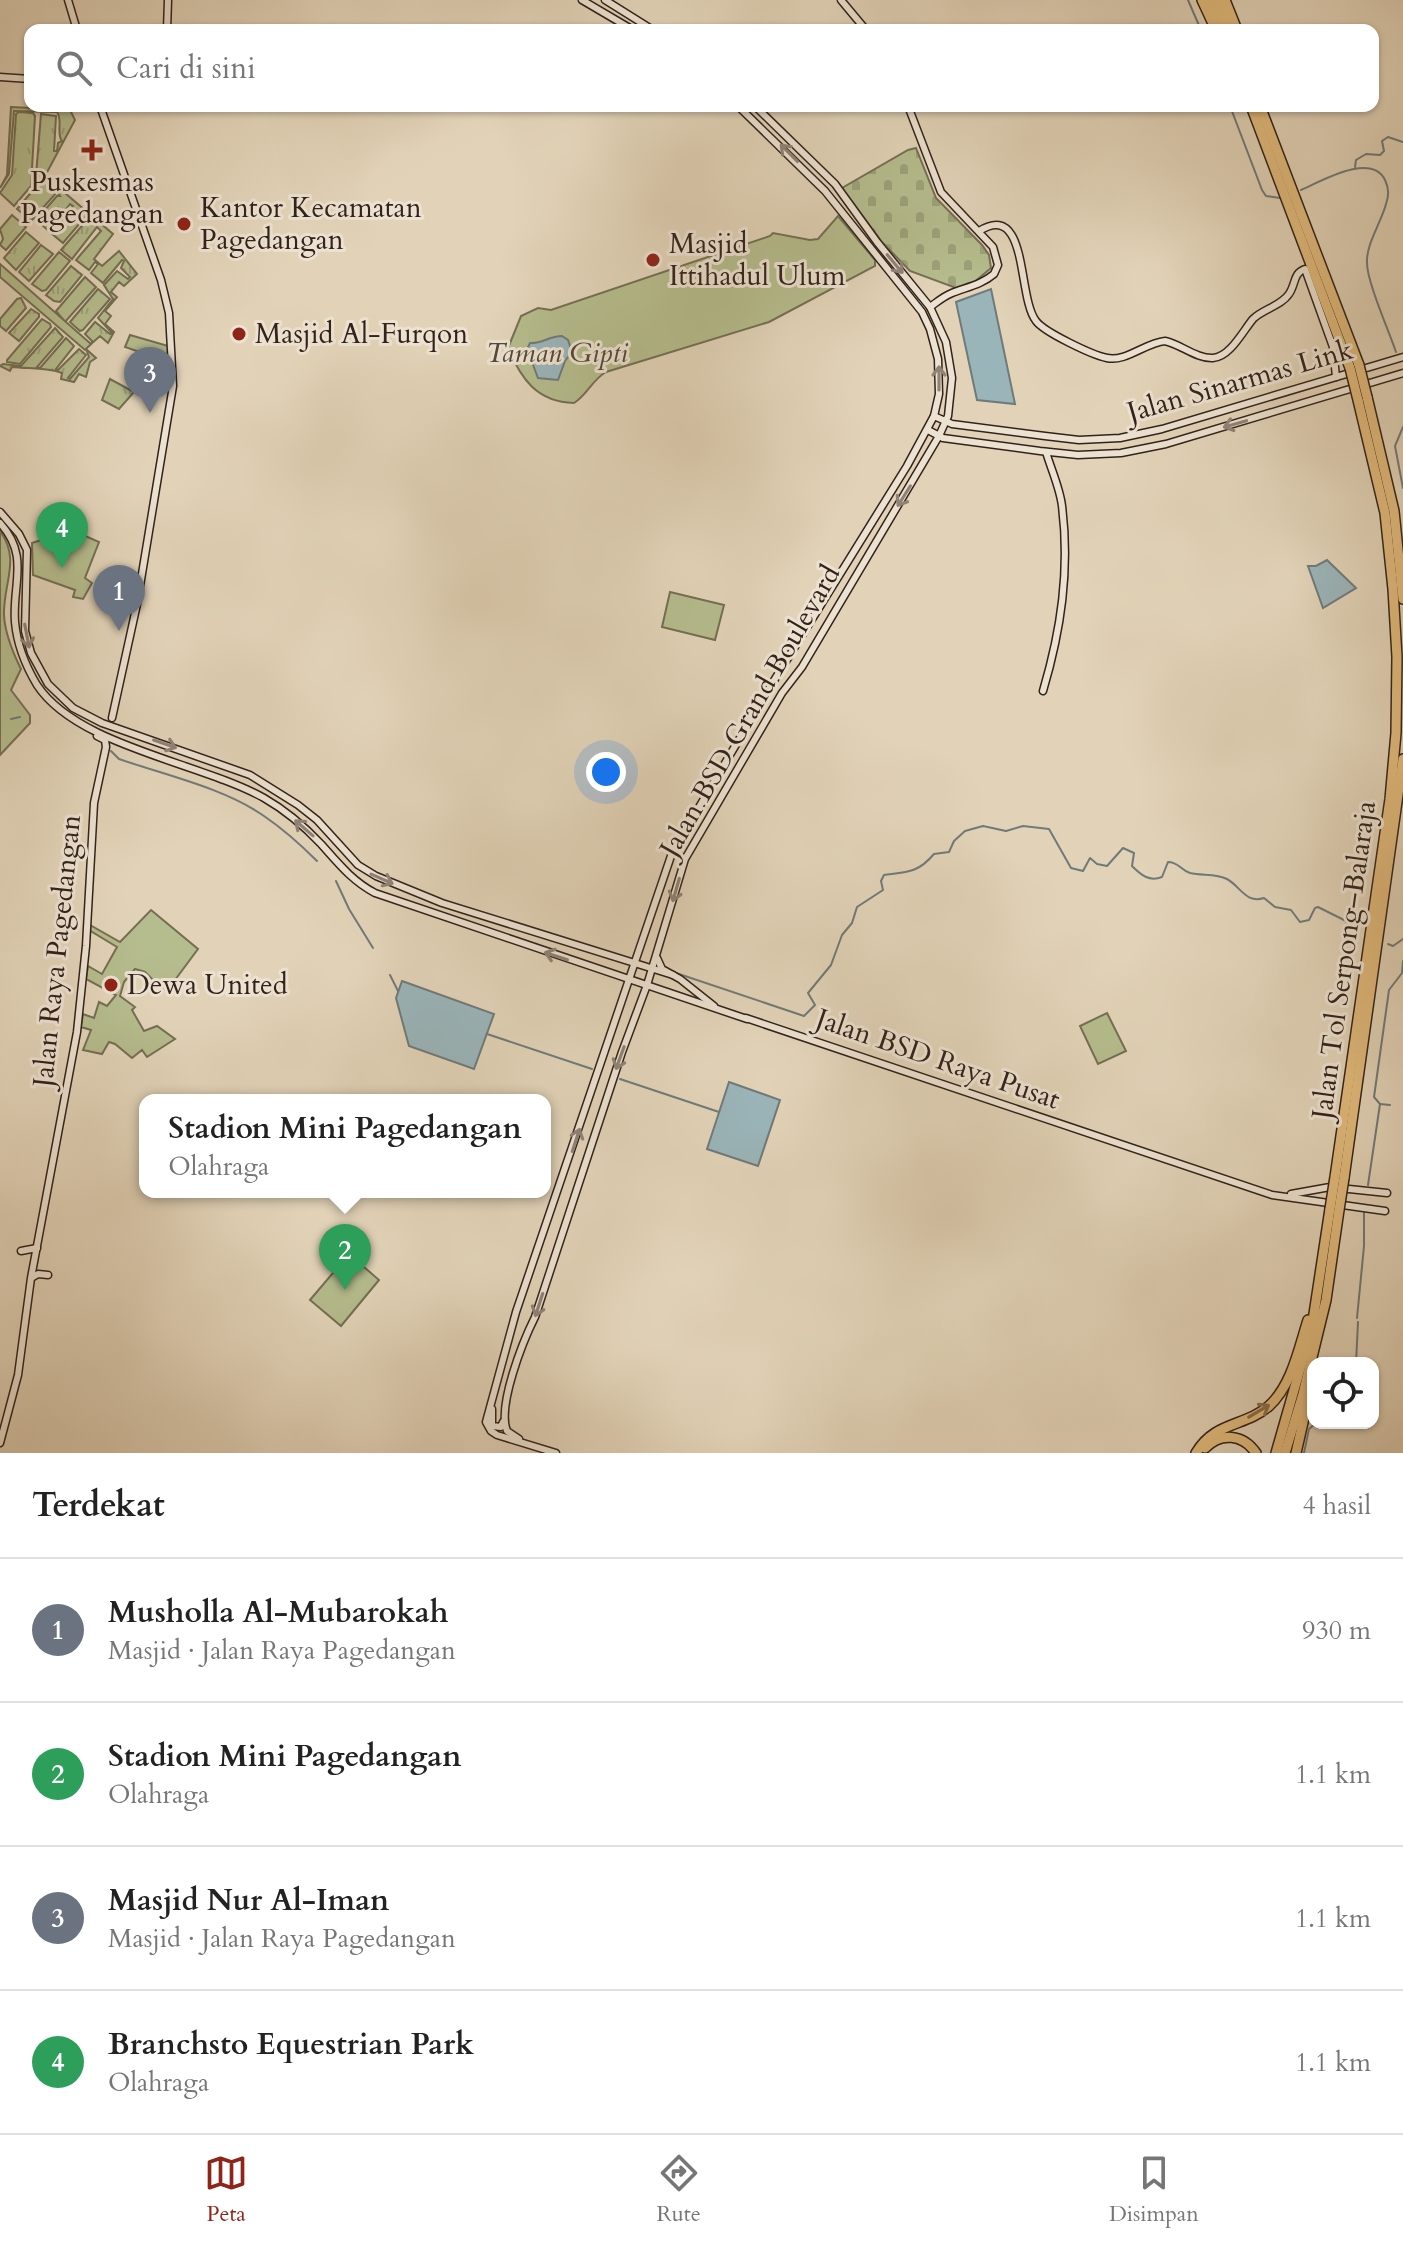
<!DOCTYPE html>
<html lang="id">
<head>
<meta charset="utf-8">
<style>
	body { margin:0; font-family:Cardo,serif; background:#f6f6f6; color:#222 }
	.controls { position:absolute; right:24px; bottom:24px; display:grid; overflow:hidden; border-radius:16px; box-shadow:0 2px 6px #0004 }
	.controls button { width:72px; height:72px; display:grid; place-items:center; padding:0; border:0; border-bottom:2px solid #e0e0e0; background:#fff; color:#222; font:40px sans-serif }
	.you { position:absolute; left:606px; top:772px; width:28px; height:28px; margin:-20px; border:6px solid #fff; border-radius:50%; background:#1a73e8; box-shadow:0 0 0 12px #1a73e833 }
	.badge { display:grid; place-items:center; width:52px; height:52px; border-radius:50%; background:#8f2418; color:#fff; font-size:26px; font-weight:700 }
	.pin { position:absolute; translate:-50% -66px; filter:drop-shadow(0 2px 4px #0008) }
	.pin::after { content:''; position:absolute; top:42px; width:28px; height:24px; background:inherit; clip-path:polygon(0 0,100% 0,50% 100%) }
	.popup { position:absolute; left:139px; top:1094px; width:412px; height:104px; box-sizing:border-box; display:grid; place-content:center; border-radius:16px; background:#fff; filter:drop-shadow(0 2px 6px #0005); font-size:26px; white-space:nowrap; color:#767676 }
	.popup b { font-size:30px; color:#222 }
	.popup::after { content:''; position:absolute; left:50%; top:100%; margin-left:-16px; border:16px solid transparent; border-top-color:#fff }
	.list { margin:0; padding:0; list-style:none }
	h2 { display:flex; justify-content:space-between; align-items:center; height:104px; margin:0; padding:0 32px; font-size:34px }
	h2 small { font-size:26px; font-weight:400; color:#767676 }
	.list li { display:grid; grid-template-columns:52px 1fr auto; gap:24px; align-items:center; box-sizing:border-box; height:144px; padding:0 32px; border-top:2px solid #e0e0e0 }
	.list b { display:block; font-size:30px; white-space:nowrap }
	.list p { margin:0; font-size:26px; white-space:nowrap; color:#767676 }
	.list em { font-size:26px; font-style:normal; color:#767676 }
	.icon { flex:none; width:44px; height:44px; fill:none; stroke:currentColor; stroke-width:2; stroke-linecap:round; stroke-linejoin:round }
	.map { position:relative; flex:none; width:1403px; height:1453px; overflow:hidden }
	.search { position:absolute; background:#fff; box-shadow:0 2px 6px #0004; left:24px; right:24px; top:24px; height:88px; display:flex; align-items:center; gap:20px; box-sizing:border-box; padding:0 28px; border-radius:16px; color:#767676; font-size:30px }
	.sheet { height:680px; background:#fff }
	nav { display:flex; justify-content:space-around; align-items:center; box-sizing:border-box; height:112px; border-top:2px solid #e0e0e0; background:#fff; font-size:22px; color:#767676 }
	nav a { display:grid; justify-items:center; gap:4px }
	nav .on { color:#8f2418 }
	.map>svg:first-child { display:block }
</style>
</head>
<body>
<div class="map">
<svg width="1403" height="1453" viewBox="0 0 1403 1453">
	<defs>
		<pattern id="grass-tufts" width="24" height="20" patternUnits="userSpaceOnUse" patternTransform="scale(2)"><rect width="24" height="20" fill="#b5bc8d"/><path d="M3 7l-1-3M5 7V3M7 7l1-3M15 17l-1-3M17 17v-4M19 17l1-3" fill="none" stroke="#9ca179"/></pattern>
		<pattern id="cemetery-stones" width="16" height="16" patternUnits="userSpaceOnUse" patternTransform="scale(2)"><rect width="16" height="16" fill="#b5bc8d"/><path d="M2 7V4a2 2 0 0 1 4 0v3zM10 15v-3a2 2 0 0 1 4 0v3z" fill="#9ca179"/></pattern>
	</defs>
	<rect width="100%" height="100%" fill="#e2d3b8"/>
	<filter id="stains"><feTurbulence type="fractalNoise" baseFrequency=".0025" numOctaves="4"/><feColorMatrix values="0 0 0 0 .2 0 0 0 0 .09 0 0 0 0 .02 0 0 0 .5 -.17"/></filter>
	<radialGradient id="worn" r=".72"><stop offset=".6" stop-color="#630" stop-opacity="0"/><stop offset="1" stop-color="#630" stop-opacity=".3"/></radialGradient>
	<g fill="url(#grass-tufts)" stroke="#746f54" stroke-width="2">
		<path d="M11 107 70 110 75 120 45 176 113 234 94 259 102 266 119 251 137 274 124 286 119 282 111 292 117 297 105 311 111 316 105 324 114 332 108 343 100 336 91 344 92 341 85 334 95 322 110 334 112 333 98 318 113 299 104 285 117 271 128 279 130 277 121 268 124 261 122 260 103 283 91 273 98 264 95 262 89 270 76 260 101 231 97 227 72 259 61 250 86 221 89 220 85 217 63 243 51 233 73 206 70 204 49 231 36 220 57 196H60L57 192 31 221 17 209 35 188 41 114 56 116 54 151H57L58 143 62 141C56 134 63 120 57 112L14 111 9 174 0 188 7 175Z"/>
		<path d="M19 112 33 113 35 116 31 186 14 206 0 193 12 175 16 114Z"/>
		<path d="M12 215 26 227 6 250 0 245 3 239 0 229Z"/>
		<path d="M26 232 39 243 16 270 4 258Z"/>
		<path d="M41 245 53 254 29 281 19 272Z"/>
		<path d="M59 252 70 261 46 290 42 291 32 284Z"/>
		<path d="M71 266 82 275 60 302 54 301 46 295Z"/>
		<path d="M85 277 96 287 65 322 56 311Z"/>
		<path d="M98 289 110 299 83 330 80 331 70 322Z"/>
		<path d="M21 298 26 308 6 331 0 326V319L17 299Z"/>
		<path d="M31 309 39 314V317L19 341 9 333Z"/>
		<path d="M42 319 50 324 51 327 20 364 7 362V360Z"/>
		<path d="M55 328 63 337 37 367 40 368 66 338 74 346 56 369 58 370 79 349 86 355 68 378 70 379 89 357 86 349 96 358 90 362 86 377 79 374 74 382 61 379 62 373C46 367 29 369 12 367L10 371 0 366 3 364 21 366Z"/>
		<path d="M110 379 134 392 119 409 102 400Z"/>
	</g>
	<path fill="url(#cemetery-stones)" stroke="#746f54" stroke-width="2" d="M916 148 936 198 982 245 989 255 991 268 972 284 956 288 910 271 882 242 842 188 908 150Z"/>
	<g fill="#b5bc8d" stroke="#746f54" stroke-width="2">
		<path d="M838 216 875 260V266L769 322 606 372C592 380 587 395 574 403 537 402 521 379 508 348L521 316 538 308 551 310 770 236 773 233 810 240 818 239Z"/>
		<path d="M0 264 91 344 85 350 0 277Z"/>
		<path d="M130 335 168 346V362L125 347Z"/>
		<path d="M72 530 99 542 85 578 92 583 83 599 73 597 75 590 33 575 32 543Z"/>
		<path d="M0 531C21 559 3 584 4 615 5 634 13 653 21 669L11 690 30 715V723L0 755Z"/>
		<path d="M670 592 724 605 715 640 662 627Z"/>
		<path d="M151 910 198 949 175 980 177 983 174 987 163 990 145 972 135 969 124 982 120 996 135 1007 132 1010 144 1031 157 1026 175 1039 147 1057 142 1050 132 1058 115 1044 109 1042 102 1054 83 1050 91 1030 81 1027 83 1014 94 1018 99 1002 107 1006 116 995 86 979 88 966 102 974 117 947 89 930 90 925 120 942Z"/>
		<path d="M1107 1013 1126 1051 1098 1064 1080 1026Z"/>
		<path d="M349 1254 379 1280 341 1326 310 1300Z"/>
	</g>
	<g fill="#9ab5ba" stroke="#707a7a" stroke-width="2">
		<path d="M991 289 1015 404 977 400 956 302Z"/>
		<path d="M562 336 568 340 572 352 565 361 558 380 538 378 527 349 530 343C542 344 549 336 562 336Z"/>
		<path d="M1327 560 1356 588 1323 608 1308 566H1316Z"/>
		<path d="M402 981 494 1014 474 1069 409 1046 396 998Z"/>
		<path d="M729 1082 780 1100 758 1166 707 1149Z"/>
	</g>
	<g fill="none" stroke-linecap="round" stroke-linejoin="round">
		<g stroke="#707a7a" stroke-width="2">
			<path d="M1188 0 1201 30"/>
			<path d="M1230 106 1262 190 1266 196 1280 198"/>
			<path d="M1355 167 1356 160 1366 154 1380 155 1384 151 1382 141 1388 137 1403 142"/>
			<path d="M1301 190C1322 181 1371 152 1385 180 1389 188 1389 196 1386 204 1381 223 1366 244 1367 263 1367 282 1389 331 1396 352"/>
			<path d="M1403 427 1395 446 1403 488"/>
			<path d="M11 719 20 717"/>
			<path d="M111 751 119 759C165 775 224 788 264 816 283 829 301 845 317 861"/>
			<path d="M336 881 349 909 373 948"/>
			<path d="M1388 944 1393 946 1403 939"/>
			<path d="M676 973 804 1016 815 1005 808 993 831 965 842 935 852 923 857 907 883 890 881 881 884 875C907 872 918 873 934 854L949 852 954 841 965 831 983 826 1006 831 1023 826 1049 829 1071 868 1083 871 1090 858 1097 864 1107 866 1123 848 1134 853 1132 866C1141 875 1149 882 1162 877L1168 862C1179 862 1180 870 1190 873 1202 876 1216 873 1227 879 1240 886 1246 904 1264 898L1275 907 1291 910 1300 922 1309 920 1315 908 1318 907 1346 921 1351 937 1355 939"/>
			<path d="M390 975 398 991"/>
			<path d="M487 1034 592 1069"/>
			<path d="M620 1079 719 1112"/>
			<path d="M1380 1104 1390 1105"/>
			<path d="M1368 1185 1380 1104 1374 1097 1389 990 1402 973 1403 961"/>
			<path d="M1357 1318 1364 1246V1213"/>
			<path d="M1356 1363 1358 1322"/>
			<path d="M1333 1423H1338"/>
			<path d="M1304 1453 1309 1429 1316 1423"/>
		</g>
		<defs>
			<g id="secondary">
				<path d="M68 0 77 30"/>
				<path d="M582 0 633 30"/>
				<path d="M605 0 653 30"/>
				<path d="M841 0 866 30"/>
				<path d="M167 30 168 0"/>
				<path d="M0 77 30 79"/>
				<path d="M100 106 161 280 169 313 173 386 137 604 112 718"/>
				<path d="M908 106 941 192 993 247 998 265 994 274C981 285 967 287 952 293 944 296 937 302 930 307"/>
				<path d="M979 231C1029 200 1017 297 1036 321 1044 332 1092 355 1107 358 1126 362 1145 343 1165 341 1180 344 1197 359 1213 358 1230 357 1243 331 1253 319 1263 309 1281 306 1289 294 1296 284 1293 273 1305 269L1333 347 1336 377"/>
				<path d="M934 416 952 424 1045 436 1079 440 1120 438 1162 429 1403 357"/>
				<path d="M928 430 943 438 1040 451 1078 455 1121 453 1166 444 1403 373"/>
				<path d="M0 512 19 534 27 550 25 631 31 653 48 684 73 708 102 723 250 775 298 805 317 820 358 865 376 876 442 903 673 975"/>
				<path d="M0 523C30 556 12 584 15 622 17 645 25 665 37 685 77 746 199 762 264 798 285 810 305 827 321 844 338 863 352 881 375 893L747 1019"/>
				<path d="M1043 691C1061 630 1070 570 1062 506 1060 488 1051 469 1046 452"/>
				<path d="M657 958 662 969 680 979 714 1006"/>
				<path d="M746 1018 1272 1195 1385 1211"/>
				<path d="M1291 1194 1330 1187 1387 1193"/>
				<path d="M21 1251 37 1248"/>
				<path d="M33 1277 38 1274 48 1275"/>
				<path d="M492 1409V1426L501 1427 503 1422"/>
				<path d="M519 1439 507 1431C497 1406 523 1341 535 1317L622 1052 647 985 685 859 782 693 802 667 939 436 948 416 952 378 946 342 930 307 877 242 835 184 755 106"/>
				<path d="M0 1443 18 1375 31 1278 77 1032 86 946 94 803 106 747 105 740 97 736"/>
				<path d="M556 1453 497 1435 491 1431 486 1422 516 1312 672 853 770 687 907 466 934 416 939 394 938 359 930 329 922 312 825 191 738 106"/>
			</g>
			<g id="highway">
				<path d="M1202 0 1216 30"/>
				<path d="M1210 0 1219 23"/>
				<path d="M1218 0 1230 30"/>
				<path d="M1225 0 1237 30"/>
				<path d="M1251 106 1350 368"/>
				<path d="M1260 106 1359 365"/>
				<path d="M1367 397 1394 511 1403 599"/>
				<path d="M1335 1177 1390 799 1396 733 1397 657 1393 589 1385 513 1358 400"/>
				<path d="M1344 1178 1403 759"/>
				<path d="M1205 1448C1221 1432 1243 1434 1256 1453"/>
				<path d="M1196 1453C1215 1421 1245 1427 1269 1406 1292 1385 1299 1348 1308 1320"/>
				<path d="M1276 1453 1312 1327 1330 1209"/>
				<path d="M1285 1453 1303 1394 1326 1300 1339 1210"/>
				<path d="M1296 1453 1312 1383"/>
			</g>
		</defs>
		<use href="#secondary" stroke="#32221b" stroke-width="9"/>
		<use href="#highway" stroke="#32221b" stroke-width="12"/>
		<use href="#secondary" stroke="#ece2d1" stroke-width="6"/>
		<use href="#highway" stroke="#e1ba7c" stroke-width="9"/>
		<defs>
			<g id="highway-bridge">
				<path d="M1359 365 1367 397"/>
				<path d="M1350 368 1358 400"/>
				<path d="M1330 1209 1335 1177"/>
				<path d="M1339 1210 1344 1178"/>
			</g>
		</defs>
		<use href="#highway-bridge" stroke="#32221b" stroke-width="12" stroke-linecap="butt"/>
		<use href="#highway-bridge" stroke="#e1ba7c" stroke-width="9"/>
	</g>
	<defs><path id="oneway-shaft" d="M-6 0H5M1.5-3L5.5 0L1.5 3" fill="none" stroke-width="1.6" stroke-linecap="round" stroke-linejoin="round" transform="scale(2)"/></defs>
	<g stroke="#8f8276">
		<use href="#oneway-shaft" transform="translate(789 153) rotate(-135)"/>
		<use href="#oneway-shaft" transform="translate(895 264) rotate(50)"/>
		<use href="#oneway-shaft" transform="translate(939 378) rotate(-90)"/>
		<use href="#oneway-shaft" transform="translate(1235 424) rotate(164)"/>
		<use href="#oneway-shaft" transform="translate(904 496) rotate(122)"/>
		<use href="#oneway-shaft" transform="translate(27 636) rotate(79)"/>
		<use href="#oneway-shaft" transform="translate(165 744) rotate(19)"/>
		<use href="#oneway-shaft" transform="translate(304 828) rotate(-139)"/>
		<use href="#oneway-shaft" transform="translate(382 879) rotate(24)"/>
		<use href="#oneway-shaft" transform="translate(676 890) rotate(106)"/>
		<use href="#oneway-shaft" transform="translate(556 956) rotate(-162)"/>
		<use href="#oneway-shaft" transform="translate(620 1058) rotate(110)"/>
		<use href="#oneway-shaft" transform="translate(576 1140) rotate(-72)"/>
		<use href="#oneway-shaft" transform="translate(539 1305) rotate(108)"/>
	</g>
	<use stroke="#8a6e4c" href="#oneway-shaft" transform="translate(1259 1411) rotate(-31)"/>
	<g fill="#8f2418" stroke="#ece2d1" stroke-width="3">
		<path d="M88 138h8v8h8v8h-8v8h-8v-8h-8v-8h8z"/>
		<circle cx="184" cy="224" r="8"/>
		<circle cx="653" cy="260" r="8"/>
		<circle cx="239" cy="334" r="8"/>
		<circle cx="111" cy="985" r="8"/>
	</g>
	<g text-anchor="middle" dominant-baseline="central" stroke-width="6" stroke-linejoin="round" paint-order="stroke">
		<g font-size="28" fill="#32221b" stroke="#ece2d1" text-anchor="start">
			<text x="92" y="182" text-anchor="middle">Puskesmas<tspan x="92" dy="32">Pagedangan</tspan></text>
			<text x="200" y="208">Kantor Kecamatan<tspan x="200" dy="32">Pagedangan</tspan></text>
			<text x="669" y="244">Masjid<tspan x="669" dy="32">Ittihadul Ulum</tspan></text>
			<text x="255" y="334">Masjid Al-Furqon</text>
			<text x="127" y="985">Dewa United</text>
		</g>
		<g font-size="28" font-style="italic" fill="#534838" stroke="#ece2d1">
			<text x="557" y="353">Taman Gipti</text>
		</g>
		<g font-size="28" fill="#32221b" stroke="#ece2d1">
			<text transform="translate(1240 381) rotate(-16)">Jalan Sinarmas Link</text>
			<text transform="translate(750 711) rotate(-60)">Jalan BSD Grand Boulevard</text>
			<text transform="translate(57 951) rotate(-84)">Jalan Raya Pagedangan</text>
			<text transform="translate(1344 960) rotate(-82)">Jalan Tol Serpong–Balaraja</text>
			<text transform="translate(938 1059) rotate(19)">Jalan BSD Raya Pusat</text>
		</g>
	</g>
	<rect width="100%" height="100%" filter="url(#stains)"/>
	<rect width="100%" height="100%" fill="url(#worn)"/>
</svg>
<div class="controls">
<button><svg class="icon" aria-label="locate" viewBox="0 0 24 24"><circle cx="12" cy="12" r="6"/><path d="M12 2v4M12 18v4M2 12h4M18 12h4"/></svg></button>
</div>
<div class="you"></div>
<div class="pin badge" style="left:119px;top:631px;background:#6b7280">1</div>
<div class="pin badge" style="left:345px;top:1290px;background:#2e9e5b">2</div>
<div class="popup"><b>Stadion Mini Pagedangan</b>Olahraga</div>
<div class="pin badge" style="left:150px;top:413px;background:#6b7280">3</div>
<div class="pin badge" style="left:62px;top:568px;background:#2e9e5b">4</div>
<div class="search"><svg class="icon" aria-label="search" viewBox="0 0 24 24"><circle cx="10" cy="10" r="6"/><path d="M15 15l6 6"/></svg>Cari di sini</div>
</div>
<section class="sheet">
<h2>Terdekat<small>4 hasil</small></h2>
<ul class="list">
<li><span class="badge" style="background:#6b7280">1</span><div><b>Musholla Al-Mubarokah</b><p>Masjid · Jalan Raya Pagedangan</p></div><em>930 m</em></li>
<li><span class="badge" style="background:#2e9e5b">2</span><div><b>Stadion Mini Pagedangan</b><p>Olahraga</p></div><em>1.1 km</em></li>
<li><span class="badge" style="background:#6b7280">3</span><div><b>Masjid Nur Al-Iman</b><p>Masjid · Jalan Raya Pagedangan</p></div><em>1.1 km</em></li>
<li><span class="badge" style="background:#2e9e5b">4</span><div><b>Branchsto Equestrian Park</b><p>Olahraga</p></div><em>1.1 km</em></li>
</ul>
</section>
<nav>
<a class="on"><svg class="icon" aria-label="map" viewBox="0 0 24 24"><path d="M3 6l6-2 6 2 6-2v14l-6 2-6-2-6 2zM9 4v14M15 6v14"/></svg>Peta</a>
<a><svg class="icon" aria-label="directions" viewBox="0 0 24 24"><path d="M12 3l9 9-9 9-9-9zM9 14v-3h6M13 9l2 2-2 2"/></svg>Rute</a>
<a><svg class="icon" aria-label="saved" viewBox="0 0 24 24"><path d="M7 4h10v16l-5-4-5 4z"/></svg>Disimpan</a>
</nav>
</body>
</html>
